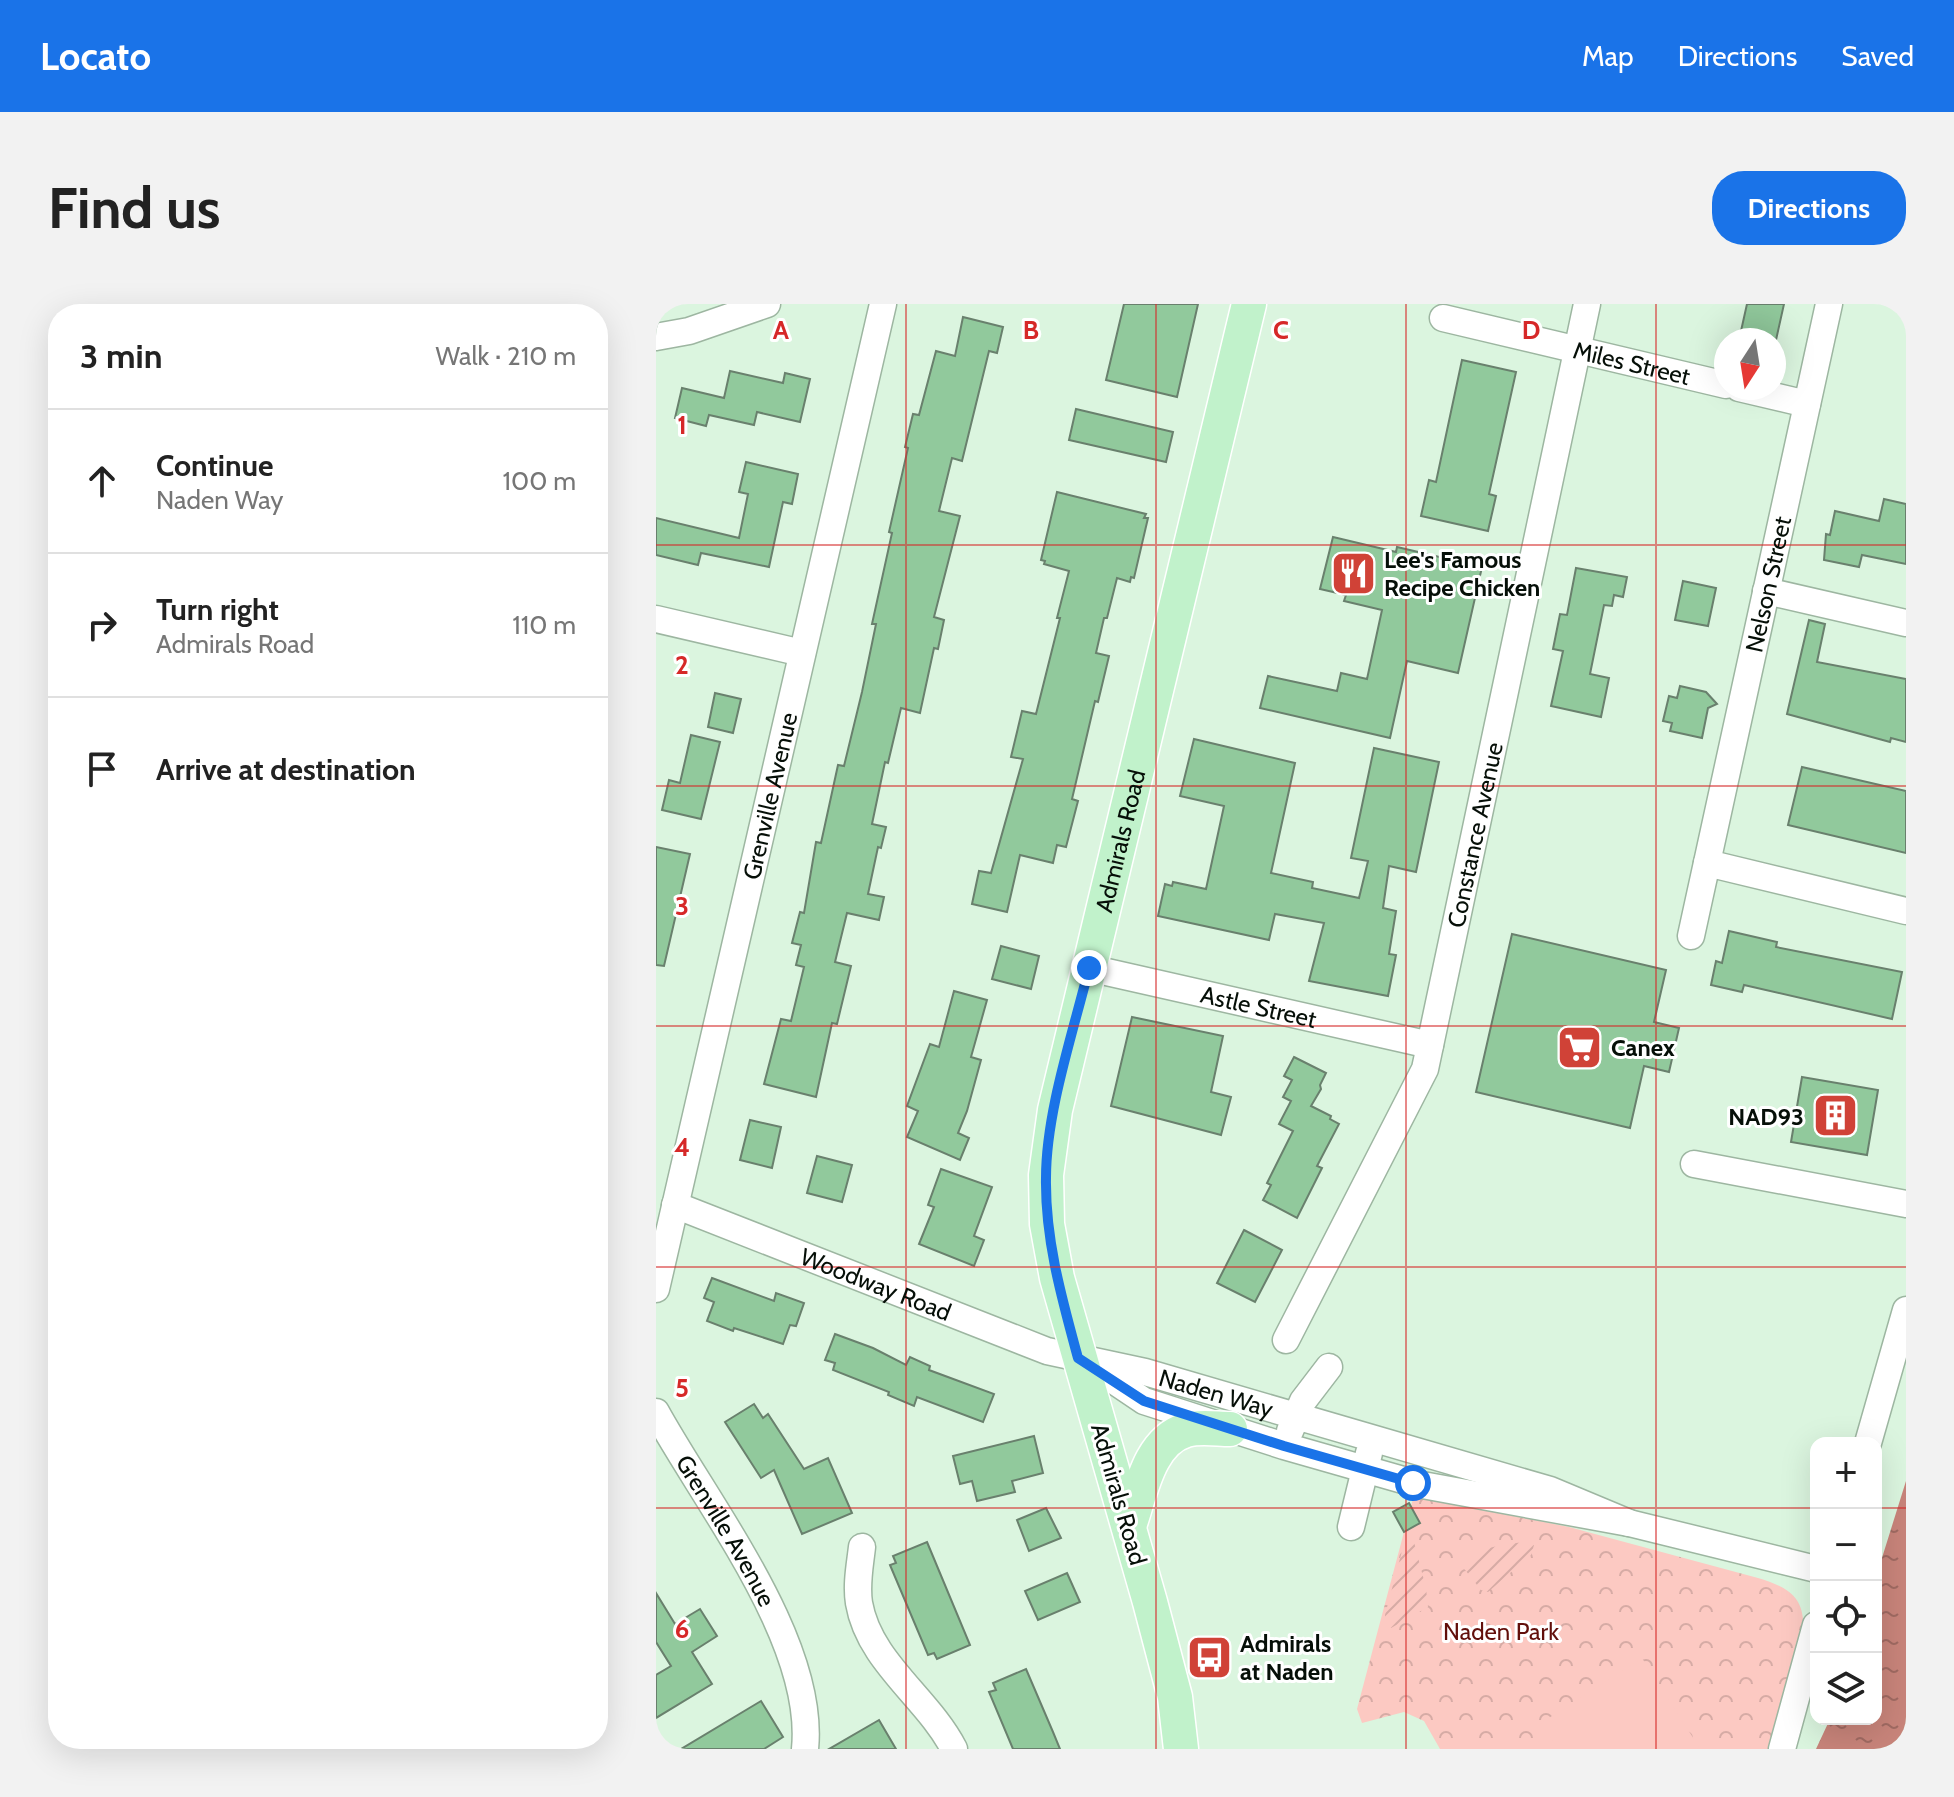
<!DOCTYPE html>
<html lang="en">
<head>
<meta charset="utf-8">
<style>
	body { margin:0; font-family:Cabin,sans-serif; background:#f2f2f2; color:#222 }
	.controls { position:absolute; right:24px; bottom:24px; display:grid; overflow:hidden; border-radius:16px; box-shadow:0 8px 32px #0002 }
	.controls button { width:72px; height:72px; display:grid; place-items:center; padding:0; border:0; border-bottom:2px solid #e0e0e0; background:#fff; color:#222; font:40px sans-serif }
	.compass { position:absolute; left:1058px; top:24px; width:72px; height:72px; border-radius:50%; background:#fff; box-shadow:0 8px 32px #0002; rotate:192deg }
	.stop { position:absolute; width:24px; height:24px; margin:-18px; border:6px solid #1a73e8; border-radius:50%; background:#fff }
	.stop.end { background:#1a73e8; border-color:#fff; box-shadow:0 2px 8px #0008 }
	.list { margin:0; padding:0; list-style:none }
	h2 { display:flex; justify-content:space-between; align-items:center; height:104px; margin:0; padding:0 32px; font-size:34px }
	h2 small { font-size:26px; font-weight:400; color:#767676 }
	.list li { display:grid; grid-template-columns:52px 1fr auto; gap:24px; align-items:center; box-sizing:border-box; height:144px; padding:0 32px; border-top:2px solid #e0e0e0 }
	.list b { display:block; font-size:30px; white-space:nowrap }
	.list p { margin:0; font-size:26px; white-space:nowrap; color:#767676 }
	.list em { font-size:26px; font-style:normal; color:#767676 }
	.icon { flex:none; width:44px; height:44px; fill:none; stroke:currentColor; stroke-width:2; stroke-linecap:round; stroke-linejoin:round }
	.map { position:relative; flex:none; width:1250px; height:1445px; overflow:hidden; border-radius:32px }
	header { display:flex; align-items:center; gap:48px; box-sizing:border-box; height:112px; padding:0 40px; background:#1a73e8; color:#fff }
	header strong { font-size:38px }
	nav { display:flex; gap:44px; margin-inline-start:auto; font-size:28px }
	.intro { display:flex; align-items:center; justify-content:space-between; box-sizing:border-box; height:192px; padding:0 48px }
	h1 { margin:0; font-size:56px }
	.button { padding:20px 36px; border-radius:32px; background:#1a73e8; color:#fff; font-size:28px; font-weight:700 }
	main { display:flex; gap:48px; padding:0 48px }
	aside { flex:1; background:#fff; border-radius:32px; box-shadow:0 8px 32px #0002 }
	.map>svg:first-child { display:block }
</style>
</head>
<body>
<header>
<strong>Locato</strong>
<nav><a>Map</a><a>Directions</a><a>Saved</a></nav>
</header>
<div class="intro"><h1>Find us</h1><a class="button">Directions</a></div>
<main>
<aside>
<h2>3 min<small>Walk · 210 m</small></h2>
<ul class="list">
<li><svg class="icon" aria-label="ahead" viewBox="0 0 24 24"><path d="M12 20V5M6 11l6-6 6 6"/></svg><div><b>Continue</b><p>Naden Way</p></div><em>100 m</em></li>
<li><svg class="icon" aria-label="right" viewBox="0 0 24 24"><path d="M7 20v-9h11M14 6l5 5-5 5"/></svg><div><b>Turn right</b><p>Admirals Road</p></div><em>110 m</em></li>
<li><svg class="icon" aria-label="arrive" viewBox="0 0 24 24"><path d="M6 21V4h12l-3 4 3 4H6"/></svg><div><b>Arrive at destination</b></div></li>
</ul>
</aside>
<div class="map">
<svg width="1250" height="1445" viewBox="0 0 1250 1445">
	<defs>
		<pattern id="forest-crowns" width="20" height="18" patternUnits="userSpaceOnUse" patternTransform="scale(2)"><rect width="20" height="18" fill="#fcc9c2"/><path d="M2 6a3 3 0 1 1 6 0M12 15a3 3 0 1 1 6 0" fill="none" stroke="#d6aba5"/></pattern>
		<pattern id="garden-furrows" width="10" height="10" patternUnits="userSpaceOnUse" patternTransform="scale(2)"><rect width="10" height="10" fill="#fcc9c2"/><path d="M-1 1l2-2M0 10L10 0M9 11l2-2" fill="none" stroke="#d6aba5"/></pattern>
		<pattern id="water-ripples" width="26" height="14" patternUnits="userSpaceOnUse" patternTransform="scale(2)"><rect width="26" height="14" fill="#c8847a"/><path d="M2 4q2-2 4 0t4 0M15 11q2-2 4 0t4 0" fill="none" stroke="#a06a62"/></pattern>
	</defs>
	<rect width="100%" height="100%" fill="#dbf5df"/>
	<path fill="url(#forest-crowns)" d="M758 1192 913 1223 1102 1274C1125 1281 1145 1289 1147 1315L1113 1445H784L768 1417 748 1408 706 1419 701 1405 748 1228 764 1219 755 1202Z"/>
	<g fill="url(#garden-furrows)">
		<path d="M754 1237 758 1238 770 1284 772 1303 735 1324 729 1317V1311L746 1247Z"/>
		<path d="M868 1238 878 1241 875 1251 832 1288 825 1286 806 1262V1258C821 1243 848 1241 868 1238Z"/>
	</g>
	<path fill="#fcc9c2" d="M986 1354 1043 1443 1039 1445H902L885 1419Z"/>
	<path fill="url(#water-ripples)" d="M1250 1177V1445H1160L1174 1415H1220V1273Z"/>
	<g fill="#91c99c" stroke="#69806d" stroke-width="2">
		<path d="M468 0H542L521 93 450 76Z"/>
		<path d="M1091 0H1128L1120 36H1083Z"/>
		<path d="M307 13 347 23 341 49 333 47 306 157 296 154 283 207 304 212 278 313 288 316 282 345 278 344 264 409 245 404 232 459 229 458 216 520 230 523 225 544 222 543 212 590 228 593 223 616 191 609 179 658 195 662 181 720 176 719 160 793 108 780 125 715 135 717 148 663 140 661 145 641 136 639 144 608 148 609 160 538 165 539 182 461 188 462 206 388 220 320H216L236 229 233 228 252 144 249 143 257 110 263 111 280 47 299 52Z"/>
		<path d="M806 56 860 68 833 190 840 192 832 227 765 212 773 176 780 178Z"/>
		<path d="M74 67 127 79 129 69 154 75 144 118 101 108 98 121 53 111 50 122 19 114 26 84 68 94Z"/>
		<path d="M420 105 517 128 510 158 413 136Z"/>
		<path d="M90 158 142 170 136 200 127 198 113 263 45 249 42 261 0 251V214L83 234 92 190 83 188Z"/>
		<path d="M401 188 490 210 488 214H492L478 274 475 273 474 278 461 274 451 314H448L440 349 453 352 442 398 439 397 416 495 422 497 410 543 401 541 397 559 364 551 351 608 316 600 323 567 335 569 367 455 355 453 366 407 380 410 404 314H401L413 267 388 260 389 257 385 256Z"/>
		<path d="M1228 195 1250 200V260L1206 251 1203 263 1168 256 1170 230 1174 231 1179 207 1223 217Z"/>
		<path d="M677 233 740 248 741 243 826 263 802 369 751 357 734 434 604 404 612 372 681 387 685 369 711 375 726 306 688 297 690 291 664 285Z"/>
		<path d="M920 264 971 273 967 293 958 291 956 302 948 301 934 370 953 374 945 413 895 402 907 347 897 345 904 310 911 311Z"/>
		<path d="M1027 277 1060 284 1052 322 1019 316Z"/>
		<path d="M1153 316 1169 320 1161 358 1250 375V438L1235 434 1234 438 1131 410Z"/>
		<path d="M1024 382 1050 388 1061 400 1052 404 1046 434 1014 427 1016 419 1007 417 1013 392 1021 394Z"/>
		<path d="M59 389 85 395 77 429 52 423Z"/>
		<path d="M35 431 64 438 45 515 6 506 13 476 24 479Z"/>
		<path d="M538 435 639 459 615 569 657 578 656 584 703 594 712 557 695 554 718 444 783 458 760 568 733 562 727 604 740 607 733 650 740 651 732 692 653 677 668 619 619 610 613 636 502 612 509 580 516 582 517 578 550 585 568 502 524 492Z"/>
		<path d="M1146 463 1250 487V549L1132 521Z"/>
		<path d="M0 543 34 550 8 662 0 661Z"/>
		<path d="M1073 627 1121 638 1120 643 1246 668 1236 715 1088 681 1086 688 1055 681 1060 657 1066 659Z"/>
		<path d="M856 630 1010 666 998 718 1023 724 1013 768 988 762 974 824 820 788Z"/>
		<path d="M345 642 383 652 375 685 336 675Z"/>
		<path d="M298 687 331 696 315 753 325 756 311 807 302 829 313 834 304 856 251 833 262 807 251 802 274 740 283 743Z"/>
		<path d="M476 713 567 732 555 788 575 793 565 831 455 802Z"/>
		<path d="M638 753 670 769 664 781 665 785 655 802 675 812 674 815 683 820 661 862 666 864 641 914 607 896 615 881 611 879 637 827 623 820 635 797 627 793 636 776 628 772Z"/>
		<path d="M1146 773 1222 786 1211 851 1135 838Z"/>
		<path d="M94 816 125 823 116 864 84 856Z"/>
		<path d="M161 852 196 861 186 898 151 889Z"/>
		<path d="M285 865 336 883 318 932 328 936 318 962 263 940 278 903 272 901Z"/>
		<path d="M588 926 626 946 599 998 561 979Z"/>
		<path d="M56 974 118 997 120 989 148 999 140 1022 134 1021 127 1040 78 1024 77 1027 51 1017 58 998 48 994Z"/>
		<path d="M179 1030 217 1044 250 1061 254 1053 274 1062 273 1066 338 1090 327 1118 261 1093 258 1102 232 1091 233 1088 177 1066 179 1059 169 1056Z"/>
		<path d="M98 1100 107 1114 112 1110 148 1165 172 1154 196 1209 146 1230 118 1166 105 1174 69 1118Z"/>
		<path d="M378 1132 387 1169 356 1177 359 1188 321 1197 316 1177 304 1180 297 1152Z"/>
		<path d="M753 1199 764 1219 748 1228 737 1208Z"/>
		<path d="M390 1204 405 1234 373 1247 361 1216Z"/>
		<path d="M271 1238 314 1341 281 1355 278 1349 272 1351 234 1261 240 1259 237 1252Z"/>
		<path d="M411 1269 424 1298 382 1316 369 1287Z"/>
		<path d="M0 1289 19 1320 44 1305 61 1332 36 1348 56 1380 0 1414V1371L15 1362 0 1338Z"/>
		<path d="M370 1365 397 1428 404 1445H357L333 1388 340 1386 337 1379Z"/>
		<path d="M105 1397 127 1433 108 1445H25Z"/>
		<path d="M223 1416 240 1445H173Z"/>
	</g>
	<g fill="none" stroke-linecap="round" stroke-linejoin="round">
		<defs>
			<g id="minor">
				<path id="s1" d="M787 14 1070 81"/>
				<path d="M0 33 33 27 111 0"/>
				<path d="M1083 84 1151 100"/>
				<path d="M1110 287 1250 319"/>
				<path d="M0 315 146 349"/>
				<path d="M1051 559 1250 607"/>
				<path id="s2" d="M1035 632 1173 0"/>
				<path id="s3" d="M433 664 774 741"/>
				<path d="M1038 860 1250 900"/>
				<path id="s4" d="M19 901 391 1047 489 1068 894 1186 973 1219"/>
				<path id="s5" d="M0 985 227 0"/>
				<path id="s6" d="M630 1036 769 765 931 0"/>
				<path d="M436 1062 488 1097 628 1142 761 1180 973 1219 1160 1265"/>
				<path id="s7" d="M0 1108C51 1201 160 1337 149 1445"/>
				<path d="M634 1127 647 1097 673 1063"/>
				<path d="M1212 1139 1250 1006"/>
				<path d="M695 1223 713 1149"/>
				<path d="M206 1243C204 1261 200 1280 203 1299 213 1358 272 1394 298 1445"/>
				<path d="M1126 1445 1160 1321"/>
			</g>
			<g id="major">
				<path d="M474 1219C485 1187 493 1137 530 1126 543 1122 561 1125 574 1125"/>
				<path id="s8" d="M525 1445 519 1393 494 1298 401 974 391 920 390 871 399 806 593 0"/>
			</g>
		</defs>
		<use href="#minor" stroke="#9db6a1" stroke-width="29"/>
		<use href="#major" stroke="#fff" stroke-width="37"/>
		<use href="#minor" stroke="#fff" stroke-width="26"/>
		<use href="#major" stroke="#c1f2cb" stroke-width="34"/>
	</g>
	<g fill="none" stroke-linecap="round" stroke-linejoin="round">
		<path stroke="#1a73e8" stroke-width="10" d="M433 664C417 729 390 808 390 874 389 936 406 995 422 1054L488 1097 628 1142 757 1179"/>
	</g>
	<path fill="none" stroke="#d62828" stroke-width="2" stroke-opacity="0.55" d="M250 0V1445M500 0V1445M750 0V1445M1000 0V1445M0 241H1250M0 482H1250M0 722H1250M0 963H1250M0 1204H1160M1220 1204H1250"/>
	<defs>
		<symbol id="restaurant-square" viewBox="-11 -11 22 22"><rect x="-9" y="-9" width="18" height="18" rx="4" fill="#d04237" stroke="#fff"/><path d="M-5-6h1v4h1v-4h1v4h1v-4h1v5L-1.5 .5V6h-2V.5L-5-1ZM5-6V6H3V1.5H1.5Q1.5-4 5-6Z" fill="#fff"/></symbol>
		<symbol id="supermarket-square" viewBox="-11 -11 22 22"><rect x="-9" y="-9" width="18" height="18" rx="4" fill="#d04237" stroke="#fff"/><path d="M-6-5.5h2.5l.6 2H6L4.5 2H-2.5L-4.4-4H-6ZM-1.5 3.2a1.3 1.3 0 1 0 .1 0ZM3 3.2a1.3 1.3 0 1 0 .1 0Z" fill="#fff"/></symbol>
		<symbol id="building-square" viewBox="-11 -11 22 22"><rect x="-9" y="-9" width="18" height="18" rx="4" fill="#d04237" stroke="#fff"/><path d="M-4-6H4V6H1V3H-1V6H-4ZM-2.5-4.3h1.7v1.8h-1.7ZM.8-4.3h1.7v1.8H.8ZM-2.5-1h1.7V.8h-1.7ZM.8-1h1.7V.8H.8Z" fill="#fff"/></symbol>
		<symbol id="bus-square" viewBox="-11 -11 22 22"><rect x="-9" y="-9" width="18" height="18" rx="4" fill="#d04237" stroke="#fff"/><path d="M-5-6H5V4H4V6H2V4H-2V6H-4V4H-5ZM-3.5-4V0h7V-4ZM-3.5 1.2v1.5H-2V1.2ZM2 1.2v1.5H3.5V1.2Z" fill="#fff"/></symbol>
	</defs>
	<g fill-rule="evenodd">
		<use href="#restaurant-square" x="672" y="244" width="51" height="51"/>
		<use href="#supermarket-square" x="898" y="718" width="51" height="51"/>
		<use href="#building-square" x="1154" y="786" width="51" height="51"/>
		<use href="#bus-square" x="528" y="1328" width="51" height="51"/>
	</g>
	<g text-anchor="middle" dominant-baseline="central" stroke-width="6" stroke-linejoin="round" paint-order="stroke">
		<g font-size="24" fill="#060f08" stroke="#fff">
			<text stroke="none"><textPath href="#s1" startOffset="194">Miles Street</textPath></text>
			<text stroke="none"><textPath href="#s2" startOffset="360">Nelson Street</textPath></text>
			<text stroke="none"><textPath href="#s5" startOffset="506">Grenville Avenue</textPath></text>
			<text stroke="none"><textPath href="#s6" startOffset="544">Constance Avenue</textPath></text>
			<text stroke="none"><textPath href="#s8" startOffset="934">Admirals Road</textPath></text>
			<text stroke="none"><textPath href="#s3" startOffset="174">Astle Street</textPath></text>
			<text stroke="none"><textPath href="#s4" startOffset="216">Woodway Road</textPath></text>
			<text stroke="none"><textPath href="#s4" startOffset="574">Naden Way</textPath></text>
			<text transform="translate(463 1190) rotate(74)">Admirals Road</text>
			<text stroke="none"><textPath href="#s7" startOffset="138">Grenville Avenue</textPath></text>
		</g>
		<g font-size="24" font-weight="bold" fill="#060f08" stroke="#fff" text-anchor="start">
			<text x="728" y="255">Lee's Famous<tspan x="728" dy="28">Recipe Chicken</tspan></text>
			<text x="955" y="743">Canex</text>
			<text x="1148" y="812" text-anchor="end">NAD93</text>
			<text x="584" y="1339">Admirals<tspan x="584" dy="28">at Naden</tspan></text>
		</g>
		<g font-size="24" fill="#620f0b" stroke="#fff">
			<text x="845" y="1327">Naden Park</text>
		</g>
	</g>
	<g font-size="26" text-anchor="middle" font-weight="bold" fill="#d62828" stroke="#fff" stroke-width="6" stroke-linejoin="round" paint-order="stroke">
		<text x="125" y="35">A</text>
		<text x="375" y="35">B</text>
		<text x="625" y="35">C</text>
		<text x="875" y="35">D</text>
		<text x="26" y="130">1</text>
		<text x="26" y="370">2</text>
		<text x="26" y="611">3</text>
		<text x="26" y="852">4</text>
		<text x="26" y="1093">5</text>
		<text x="26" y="1334">6</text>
	</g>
</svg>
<div class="controls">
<button>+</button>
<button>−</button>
<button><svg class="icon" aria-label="locate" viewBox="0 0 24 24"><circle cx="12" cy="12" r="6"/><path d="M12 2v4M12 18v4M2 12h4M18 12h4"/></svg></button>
<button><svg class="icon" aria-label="layers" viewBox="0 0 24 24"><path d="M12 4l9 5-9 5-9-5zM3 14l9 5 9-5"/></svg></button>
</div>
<svg class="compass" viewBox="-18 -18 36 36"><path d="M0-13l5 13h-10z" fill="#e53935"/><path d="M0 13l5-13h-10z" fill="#767676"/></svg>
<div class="stop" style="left:757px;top:1179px"></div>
<div class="stop end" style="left:433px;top:664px"></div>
</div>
</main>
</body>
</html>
